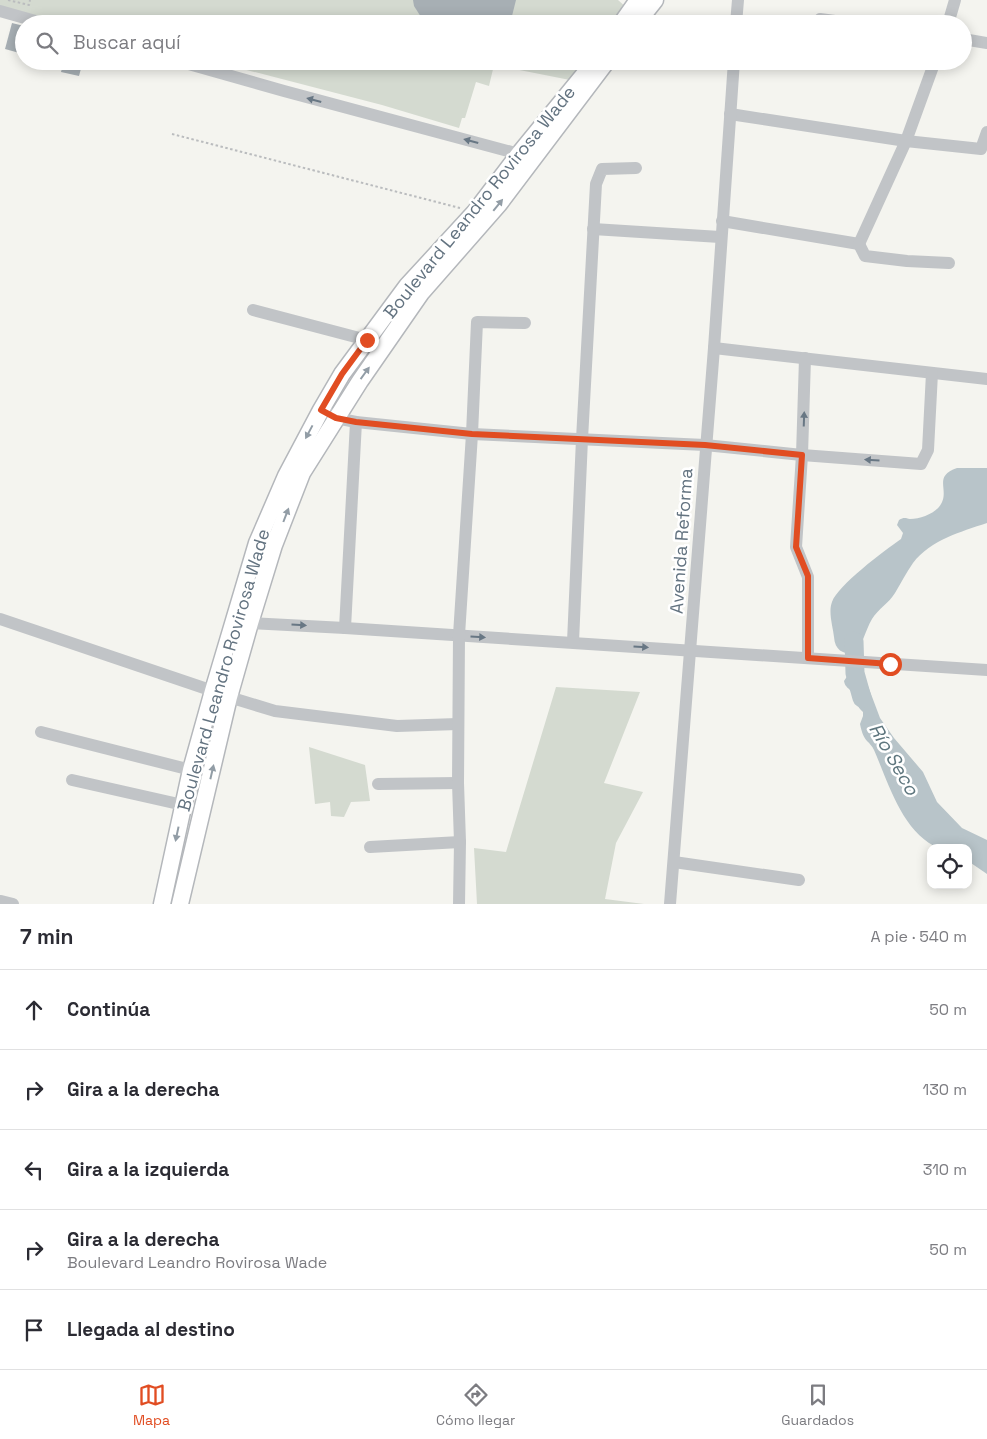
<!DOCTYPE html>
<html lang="es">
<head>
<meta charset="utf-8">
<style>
	body { margin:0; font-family:"Space Grotesk",sans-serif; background:#f2f2f3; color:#2b2b33 }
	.controls { position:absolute; right:15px; bottom:15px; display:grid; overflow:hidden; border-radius:10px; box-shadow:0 2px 12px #0003 }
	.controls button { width:45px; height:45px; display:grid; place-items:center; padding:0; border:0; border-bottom:1px solid #e1e1e2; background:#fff; color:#2b2b33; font:25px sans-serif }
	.stop { position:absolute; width:15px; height:15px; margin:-11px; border:4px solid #e14d22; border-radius:50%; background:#fff }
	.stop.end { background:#e14d22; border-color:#fff; box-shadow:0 1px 5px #0008 }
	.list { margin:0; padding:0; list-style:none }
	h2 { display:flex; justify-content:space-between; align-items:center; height:65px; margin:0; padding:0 20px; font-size:21px }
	h2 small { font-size:16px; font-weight:400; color:#7c7c81 }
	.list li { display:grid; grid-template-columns:32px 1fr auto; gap:15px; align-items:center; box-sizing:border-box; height:80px; padding:0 20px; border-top:1px solid #e1e1e2 }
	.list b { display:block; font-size:19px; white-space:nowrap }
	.list p { margin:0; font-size:16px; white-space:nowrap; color:#7c7c81 }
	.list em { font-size:16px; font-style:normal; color:#7c7c81 }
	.icon { flex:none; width:28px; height:28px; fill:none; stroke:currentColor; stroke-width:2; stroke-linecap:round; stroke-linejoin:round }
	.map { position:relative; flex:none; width:987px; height:904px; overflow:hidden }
	.search { position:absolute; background:#fff; box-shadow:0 2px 12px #0003; left:15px; right:15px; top:15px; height:55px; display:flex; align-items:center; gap:12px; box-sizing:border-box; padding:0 18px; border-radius:28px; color:#7c7c81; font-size:19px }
	.sheet { height:465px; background:#fff }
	nav { display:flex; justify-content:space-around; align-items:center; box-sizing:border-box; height:70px; border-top:1px solid #e1e1e2; background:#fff; font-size:14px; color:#7c7c81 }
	nav a { display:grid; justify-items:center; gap:2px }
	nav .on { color:#e14d22 }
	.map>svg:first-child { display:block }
</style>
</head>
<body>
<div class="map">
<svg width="987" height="904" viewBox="0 0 987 904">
	<rect width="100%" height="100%" fill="#f4f4ef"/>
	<g fill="#d4dad0">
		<path d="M0 0H618L627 8 615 24H67L0 6Z"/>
		<path d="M212 61H585L570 80 494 65 489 86 476 82 465 118H462L459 128 382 105Z"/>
		<path d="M556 687 640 692 604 783 643 792 616 843 605 899 644 904H477L474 848 506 852Z"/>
		<path d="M309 747 365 765 370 801 351 802 344 817 331 816 330 802 315 804Z"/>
	</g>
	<g fill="#b8c4c9">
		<path d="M957 468H987V523C960 532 931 540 913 563 906 573 901 583 895 593 889 603 878 609 872 619 865 631 863 644 855 654 842 654 835 650 834 637 833 627 828 612 832 602 838 585 884 551 901 539L903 533 897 525 899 520C904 517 905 518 910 519 920 519 933 514 939 507 952 491 931 477 957 468Z"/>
		<path d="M855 673 861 674 865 678 880 718 894 738 923 772 937 802 962 828 987 840V874L968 861V848C959 848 942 851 934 846 901 828 888 782 874 750 872 746 870 744 867 741 863 737 861 729 860 724L863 716V712C856 706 857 701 853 694 850 688 845 688 844 681L848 675Z"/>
	</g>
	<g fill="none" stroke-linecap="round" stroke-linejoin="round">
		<path stroke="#b8c4c9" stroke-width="19" d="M854 641 855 673 862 698"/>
	</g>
	<g fill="#a7afb4">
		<path d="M413 0H516L510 24H436L421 17 414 6Z"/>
		<path d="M12 23 24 26 23 54 5 49Z"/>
		<path d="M64 61H83L79 76 61 72Z"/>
	</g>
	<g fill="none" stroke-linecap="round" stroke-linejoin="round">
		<defs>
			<g id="major">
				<path d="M621 24 638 0"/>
				<path d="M636 24 655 0"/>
				<path d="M162 904 191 770 213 691 257 543 286 476 321 410 342 374 407 286 475 212 519 154 595 61"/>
				<path d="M180 904 229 697 250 623 274 545 302 473 360 381 421 293 499 204 607 61"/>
			</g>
		</defs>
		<use href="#major" stroke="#b4b7bb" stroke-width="19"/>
		<g stroke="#babcbe" stroke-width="2" stroke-dasharray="2.5 2.5" stroke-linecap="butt">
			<path d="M8 0 29 5 30 0"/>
			<path d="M172 134 460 208"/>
		</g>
		<g stroke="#c1c4c7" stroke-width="12">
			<path d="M0 11 46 24"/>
			<path d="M820 19 857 24"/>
			<path d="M736 24 738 0"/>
			<path d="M948 24 955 0"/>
			<path d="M963 39 987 43"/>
			<path d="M178 61 284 91 519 154"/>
			<path d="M730 114 906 141 981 149 987 132"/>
			<path d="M722 221 859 244"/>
			<path d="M593 229 720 237"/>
			<path d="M859 244 906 141 935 61"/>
			<path d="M859 244 865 256 907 261 949 263"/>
			<path d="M253 310 367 340"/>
			<path d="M714 348 987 379"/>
			<path d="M805 358 802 455 796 547 808 577V658"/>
			<path d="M330 414 336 418 356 422 472 434 705 445 802 455 921 464 928 450 932 373"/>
			<path d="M0 619 213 691 229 697 275 711 397 726 458 724"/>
			<path d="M241 620 250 623 345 628 987 670"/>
			<path d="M345 628 356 422"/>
			<path d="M573 642 582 439 596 184 602 169 636 168"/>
			<path d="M41 732 191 770"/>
			<path d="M72 780 183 805"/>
			<path d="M378 784 458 783"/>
			<path d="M370 847 460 842"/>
			<path d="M674 862 799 880"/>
			<path d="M1 901 13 904"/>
			<path d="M459 904 460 842 458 783 459 635 472 434 477 322 525 323"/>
			<path d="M670 904 714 348 734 61"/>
		</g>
		<use href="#major" stroke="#fff" stroke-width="16"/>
	</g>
	<defs><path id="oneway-solid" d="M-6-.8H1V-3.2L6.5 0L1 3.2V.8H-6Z" transform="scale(1.25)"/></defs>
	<g fill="#687784">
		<use href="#oneway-solid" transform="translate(314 100) rotate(-165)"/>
		<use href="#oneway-solid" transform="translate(471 141) rotate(-165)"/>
		<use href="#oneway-solid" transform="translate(804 419) rotate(-88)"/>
		<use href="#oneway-solid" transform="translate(872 460) rotate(-176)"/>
		<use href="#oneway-solid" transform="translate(299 625) rotate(3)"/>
		<use href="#oneway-solid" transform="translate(478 637) rotate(3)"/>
		<use href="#oneway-solid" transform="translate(641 647) rotate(4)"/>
	</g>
	<g fill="#929da6">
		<use href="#oneway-solid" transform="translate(498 205) rotate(-51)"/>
		<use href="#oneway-solid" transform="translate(365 373) rotate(-54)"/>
		<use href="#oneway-solid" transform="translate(309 432) rotate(118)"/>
		<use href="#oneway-solid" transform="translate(286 515) rotate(-69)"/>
		<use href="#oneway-solid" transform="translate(212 772) rotate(-77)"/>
		<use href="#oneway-solid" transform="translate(177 834) rotate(102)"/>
	</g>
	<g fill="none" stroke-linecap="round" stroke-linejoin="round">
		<path stroke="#e14d22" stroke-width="6" d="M367 340 342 374 321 410 336 418 356 422 472 434 705 445 802 455 796 547 808 576V658L890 664"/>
	</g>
	<g text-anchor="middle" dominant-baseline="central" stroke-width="5" stroke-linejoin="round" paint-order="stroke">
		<g font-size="18" fill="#637380" stroke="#fff">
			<text transform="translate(479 202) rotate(-51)">Boulevard Leandro Rovirosa Wade</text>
			<text transform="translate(681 541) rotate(-86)">Avenida Reforma</text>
			<text transform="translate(223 670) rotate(-74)">Boulevard Leandro Rovirosa Wade</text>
		</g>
		<g font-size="19" font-style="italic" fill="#5e767e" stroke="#fff">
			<text transform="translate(894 759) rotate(60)">Río Seco</text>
		</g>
	</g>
</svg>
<div class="controls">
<button><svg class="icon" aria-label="locate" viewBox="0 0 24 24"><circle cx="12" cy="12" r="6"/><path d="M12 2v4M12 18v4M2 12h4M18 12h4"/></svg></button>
</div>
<div class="stop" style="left:890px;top:664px"></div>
<div class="stop end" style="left:367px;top:340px"></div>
<div class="search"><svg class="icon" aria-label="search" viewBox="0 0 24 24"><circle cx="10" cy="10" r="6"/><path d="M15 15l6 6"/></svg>Buscar aquí</div>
</div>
<section class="sheet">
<h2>7 min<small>A pie · 540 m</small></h2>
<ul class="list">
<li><svg class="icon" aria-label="ahead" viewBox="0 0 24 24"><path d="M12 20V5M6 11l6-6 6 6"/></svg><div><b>Continúa</b></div><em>50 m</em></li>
<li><svg class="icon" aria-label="right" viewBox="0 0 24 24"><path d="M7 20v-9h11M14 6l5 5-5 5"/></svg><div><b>Gira a la derecha</b></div><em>130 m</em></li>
<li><svg class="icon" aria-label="left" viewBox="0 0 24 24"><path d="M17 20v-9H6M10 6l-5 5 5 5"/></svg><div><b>Gira a la izquierda</b></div><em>310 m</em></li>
<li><svg class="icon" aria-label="right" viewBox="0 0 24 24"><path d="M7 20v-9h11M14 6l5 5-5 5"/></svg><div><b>Gira a la derecha</b><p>Boulevard Leandro Rovirosa Wade</p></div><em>50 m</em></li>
<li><svg class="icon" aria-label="arrive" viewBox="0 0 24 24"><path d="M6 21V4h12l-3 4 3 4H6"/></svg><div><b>Llegada al destino</b></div></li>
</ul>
</section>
<nav>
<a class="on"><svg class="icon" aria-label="map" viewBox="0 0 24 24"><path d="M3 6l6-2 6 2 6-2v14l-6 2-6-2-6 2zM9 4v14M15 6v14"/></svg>Mapa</a>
<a><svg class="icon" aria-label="directions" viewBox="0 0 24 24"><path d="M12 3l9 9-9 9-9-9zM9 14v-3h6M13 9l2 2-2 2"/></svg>Cómo llegar</a>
<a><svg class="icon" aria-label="saved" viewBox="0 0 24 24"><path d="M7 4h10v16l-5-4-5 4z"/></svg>Guardados</a>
</nav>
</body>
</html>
